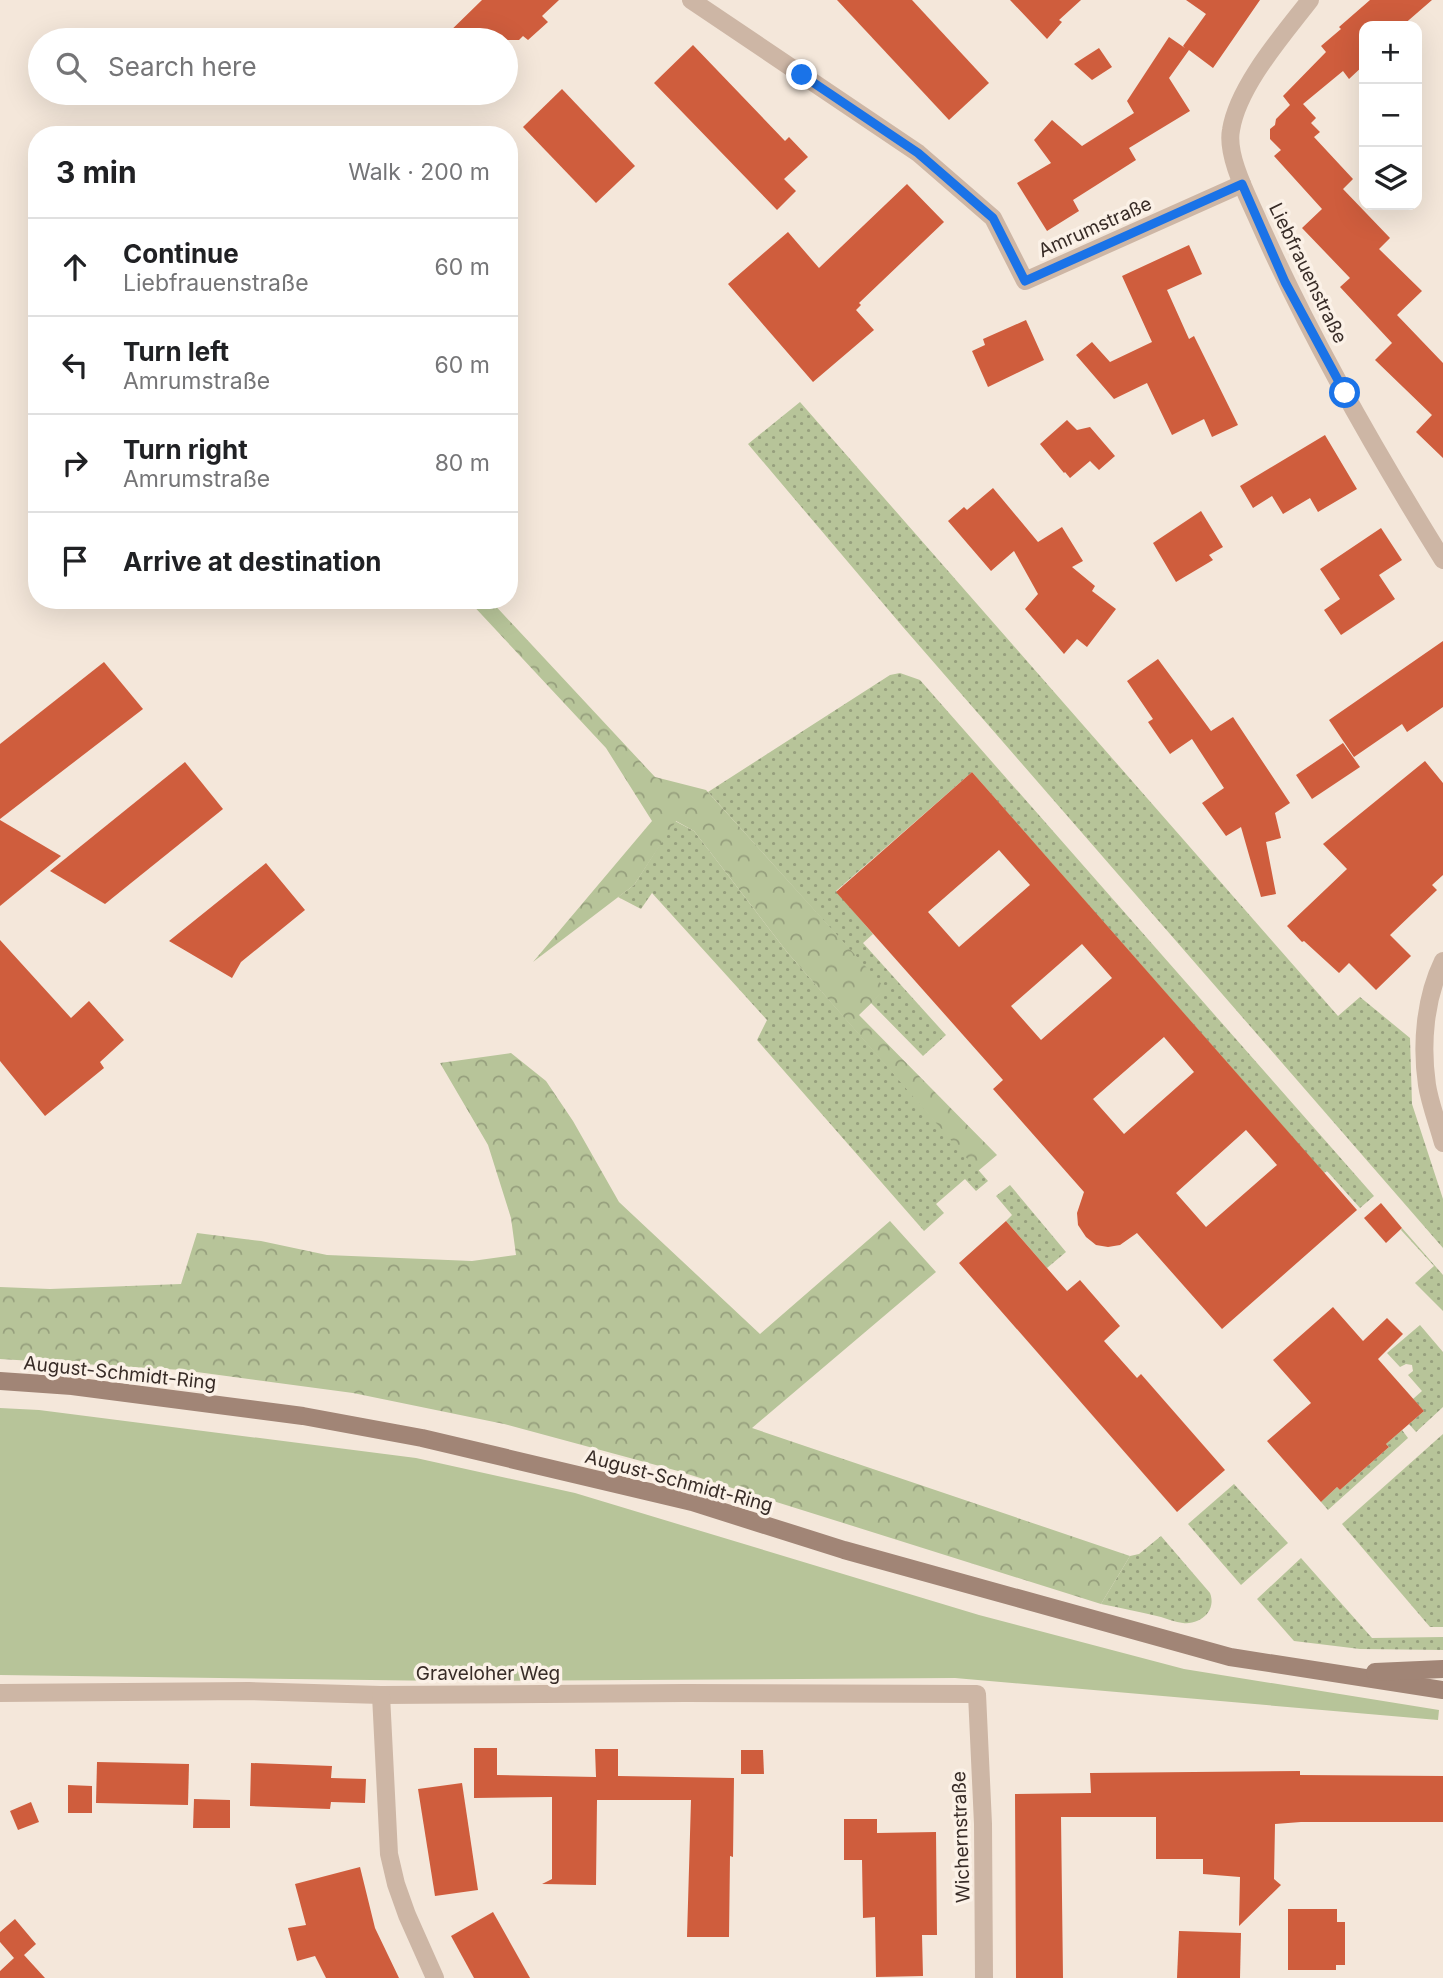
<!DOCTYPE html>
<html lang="en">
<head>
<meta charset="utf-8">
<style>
	body { margin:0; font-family:Inter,sans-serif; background:#f2f2f2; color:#202124 }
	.controls { position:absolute; right:21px; top:21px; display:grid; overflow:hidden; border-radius:14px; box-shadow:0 7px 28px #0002 }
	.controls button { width:63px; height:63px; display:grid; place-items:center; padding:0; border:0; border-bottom:2px solid #e0e0e0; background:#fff; color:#202124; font:35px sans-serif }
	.stop { position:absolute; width:21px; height:21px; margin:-16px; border:5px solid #1a73e8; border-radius:50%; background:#fff }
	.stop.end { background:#1a73e8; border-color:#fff; box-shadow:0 2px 7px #0008 }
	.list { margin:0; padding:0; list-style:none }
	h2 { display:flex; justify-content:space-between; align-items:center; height:91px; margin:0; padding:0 28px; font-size:30px }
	h2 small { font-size:23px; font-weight:400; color:#757577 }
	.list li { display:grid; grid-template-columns:46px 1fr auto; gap:21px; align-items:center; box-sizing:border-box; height:98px; padding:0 28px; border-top:2px solid #e0e0e0 }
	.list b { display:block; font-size:26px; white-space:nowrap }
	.list p { margin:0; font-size:23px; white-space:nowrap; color:#757577 }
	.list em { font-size:23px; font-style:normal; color:#757577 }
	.icon { flex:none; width:38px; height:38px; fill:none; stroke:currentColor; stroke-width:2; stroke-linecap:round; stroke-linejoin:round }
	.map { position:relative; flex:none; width:1443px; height:1978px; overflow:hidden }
	.search { position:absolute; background:#fff; box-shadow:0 7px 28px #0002; left:28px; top:28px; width:490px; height:77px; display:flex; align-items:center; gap:18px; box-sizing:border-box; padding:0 24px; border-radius:38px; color:#757577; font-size:26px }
	.panel { position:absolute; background:#fff; box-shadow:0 7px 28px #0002; left:28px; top:126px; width:490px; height:483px; border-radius:28px }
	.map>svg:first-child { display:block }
</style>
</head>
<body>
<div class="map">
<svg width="1443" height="1978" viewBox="0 0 1443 1978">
	<defs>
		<pattern id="grass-dots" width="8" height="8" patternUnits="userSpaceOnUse" patternTransform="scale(1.75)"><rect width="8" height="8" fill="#b7c499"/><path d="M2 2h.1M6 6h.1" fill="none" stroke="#969f7d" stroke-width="1.8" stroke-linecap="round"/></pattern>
		<pattern id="forest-crowns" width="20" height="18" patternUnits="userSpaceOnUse" patternTransform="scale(1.75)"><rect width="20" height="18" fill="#b7c499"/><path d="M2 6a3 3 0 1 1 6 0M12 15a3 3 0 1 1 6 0" fill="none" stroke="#969f7d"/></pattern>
	</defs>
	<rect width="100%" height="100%" fill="#f4e7da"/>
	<g fill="url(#grass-dots)">
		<path d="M800 402 1338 1016 1360 997 1410 1038 1412 1104 1443 1199V1248L903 627 748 444Z"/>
		<path d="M900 673 920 680 1374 1196 1360 1208 1327 1171 1324 1173 972 772 836 891 873 934 863 943 946 1035 923 1056 871 1003 885 989 708 792 890 675Z"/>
		<path d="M675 821 694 831 787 952 988 1181 976 1191 965 1179 936 1204 944 1213 924 1231 757 1040 767 1020 652 893 641 909 618 897 634 885Z"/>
		<path d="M1010 1185 1066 1252 1047 1268 1006 1221 1012 1215 996 1196Z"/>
		<path d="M1402 1228 1443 1275V1311L1415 1283 1434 1266 1401 1230Z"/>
		<path d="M1420 1325 1443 1352V1407L1416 1432 1409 1424 1424 1411 1413 1399 1422 1391 1408 1375 1413 1371 1412 1365 1406 1364 1400 1367 1387 1353Z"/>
		<path d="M1402 1430 1408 1438 1328 1510 1321 1502 1337 1487 1340 1490 1389 1447 1386 1444Z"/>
		<path d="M1443 1434V1627H1430L1342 1524Z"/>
		<path d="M1234 1484 1288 1543 1241 1585 1188 1524Z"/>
		<path d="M1161 1536 1210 1593C1217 1611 1200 1625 1183 1623 1175 1622 1168 1619 1161 1617 1141 1612 1121 1608 1101 1604L1130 1556 1139 1554Z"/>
		<path d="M1301 1558 1372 1638 1443 1637V1650L1360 1649 1294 1641 1257 1599Z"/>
	</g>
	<g fill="url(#forest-crowns)">
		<path d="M468 600H490L655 777 706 790 886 989 859 1015 997 1155 978 1171 787 952 694 831 676 821 634 885 533 962 652 821 606 748Z"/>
		<path d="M511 1053 546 1081 573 1121 619 1202 760 1334 890 1221 936 1272 752 1428 1130 1556 1101 1604 678 1471 504 1424 353 1393 182 1370 0 1359V1287L50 1289 181 1284 197 1233 261 1241 327 1255 472 1261 516 1255 511 1218 488 1145 440 1063Z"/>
	</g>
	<path fill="#b7c499" d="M0 1408 39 1410 416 1458 575 1493 979 1615 1184 1669 1439 1710 1438 1720 955 1678 448 1681 0 1675Z"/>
	<g fill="#cf5d3d" fill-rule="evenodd">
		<path d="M482 0H559L542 16 548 22 528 40 523 36 519 40H441Z"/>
		<path d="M837 0H912L989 83 949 120Z"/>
		<path d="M1010 0H1081L1059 20 1062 22 1047 39Z"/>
		<path d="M1186 0H1260L1213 68 1189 50 1169 78 1190 111 1129 148 1136 160 1073 200 1079 211 1047 231 1017 183 1051 163 1034 140 1052 120 1082 146 1134 113 1127 101 1169 37 1185 48 1183 46 1206 14Z"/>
		<path d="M1370 0H1432L1402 26H1364V65L1349 79 1343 71 1303 104 1316 118 1311 123 1320 132 1314 137 1353 179 1343 189 1390 238 1379 249 1422 291 1397 315 1443 363V458L1416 432 1432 415 1375 360 1392 343 1340 287 1350 278 1302 228 1322 209 1274 156 1281 150 1270 139V129L1275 125 1276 119 1290 105 1283 96 1326 52 1321 46 1341 29 1339 27Z"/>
		<path d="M693 45 785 141 789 137 808 157 784 179 796 191 777 210 654 83Z"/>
		<path d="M1099 48 1112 67 1092 80 1074 64Z"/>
		<path d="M562 89 635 166 596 203 523 127Z"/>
		<path d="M907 184 944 222 859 303 861 305 856 310 874 330 813 382 728 284 788 232 819 268Z"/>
		<path d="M1189 245 1202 274 1167 290 1189 339 1194 336 1238 425 1212 437 1204 419 1172 435 1147 383 1114 399 1076 355 1092 342 1110 362 1152 342 1122 276Z"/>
		<path d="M1026 320 1044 360 988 387 972 351 985 345 983 339Z"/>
		<path d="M1067 420 1077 430 1090 427 1115 456 1099 470 1090 461 1070 478 1065 472 1064 473 1040 444Z"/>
		<path d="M1325 435 1357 489 1318 512 1310 498 1283 514 1272 496 1253 508 1240 486Z"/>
		<path d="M993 488 1038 542 1062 527 1083 561 1072 567 1095 586 1092 591 1116 609 1087 647 1077 639 1064 654 1025 609 1038 594 1014 551 991 571 948 521 964 507 967 510Z"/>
		<path d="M1201 511 1223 547 1209 555 1213 560 1176 582 1153 543Z"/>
		<path d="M1381 528 1402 560 1379 575 1395 599 1341 635 1324 610 1340 599 1320 569Z"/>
		<path d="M1443 641V707L1407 732 1402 724 1354 757 1329 720Z"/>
		<path d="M1158 659 1211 731 1233 717 1290 803 1275 813 1281 838 1266 842 1276 894 1261 897 1241 827 1226 836 1202 803 1224 788 1192 739 1170 754 1148 722 1153 719 1127 681Z"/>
		<path d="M104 662 143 709 0 819V744Z"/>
		<path d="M1343 743 1360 767 1312 799 1296 775Z"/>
		<path d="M1425 761 1443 783V875L1432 885 1437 890 1390 935 1411 956 1376 990 1349 963 1339 973 1304 941 1302 942 1287 926 1347 869 1323 844Z"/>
		<path d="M185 762 223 809 105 904 50 871Z"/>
		<path d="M972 772 1357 1210 1222 1329 1137 1233 1120 1245 1108 1247 1096 1245 1086 1237 1078 1225 1077 1213 1084 1192 993 1089 1003 1080 836 892ZM999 850 1030 885 959 947 928 912ZM1082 944 1112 978 1041 1040 1011 1006ZM1164 1037 1194 1072 1124 1134 1093 1099ZM1246 1130 1277 1165 1206 1227 1176 1193Z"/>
		<path d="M0 820 61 856 0 906Z"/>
		<path d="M266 863 305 910 241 962 232 978 169 941Z"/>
		<path d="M0 940 71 1018 89 1001 124 1040 100 1062 104 1068 45 1116 0 1061Z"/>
		<path d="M1381 1203 1402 1228 1386 1243 1364 1218Z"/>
		<path d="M1006 1221 1067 1291 1080 1280 1120 1326 1104 1341 1137 1378 1141 1374 1225 1470 1177 1512 959 1263Z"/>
		<path d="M1333 1307 1363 1341 1387 1318 1403 1334 1378 1359 1424 1411 1386 1444 1389 1447 1340 1490 1337 1487 1321 1502 1267 1441 1311 1403 1273 1360Z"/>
		<path d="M474 1748H497V1775L596 1777 595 1749H618V1776L734 1778 733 1857 730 1856 729 1937H687L691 1800H597L596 1885 542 1884 552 1879V1797L474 1798Z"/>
		<path d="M741 1750H763L764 1774H741Z"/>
		<path d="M97 1762 189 1764 188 1805 96 1803Z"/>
		<path d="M251 1763 332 1766 331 1778 366 1779 365 1803 331 1802 330 1809 250 1806Z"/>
		<path d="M1300 1771V1775L1443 1776V1822H1301L1275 1824 1274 1879 1281 1885 1239 1926 1240 1877 1203 1874V1859H1156V1817H1061L1063 1978H1016L1015 1794 1091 1793 1090 1773Z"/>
		<path d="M462 1783 478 1890 435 1896 418 1789Z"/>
		<path d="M68 1785 92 1786V1813H68Z"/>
		<path d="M194 1799 230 1800V1828H193Z"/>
		<path d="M31 1802 39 1822 18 1830 10 1811Z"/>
		<path d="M844 1819H877V1833L936 1832 937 1935H922L923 1976 876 1977 875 1917 863 1918 862 1860H844Z"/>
		<path d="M360 1867 375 1928 399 1978H326L315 1956 297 1961 288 1928 306 1925 295 1884Z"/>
		<path d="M1288 1909H1337V1922H1345V1965H1336V1970H1288Z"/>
		<path d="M493 1912 530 1978H474L451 1936Z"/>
		<path d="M15 1919 36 1944 24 1955 45 1978H0V1971L14 1958 0 1942V1932Z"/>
		<path d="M1179 1931 1241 1933 1240 1978H1177Z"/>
	</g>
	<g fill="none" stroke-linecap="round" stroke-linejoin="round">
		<g stroke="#cdb6a5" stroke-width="18">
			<path d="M691 0 918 153 993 218 1025 281 1242 184"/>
			<path d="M1310 0C1283 35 1238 86 1231 130 1226 156 1248 197 1258 220 1310 338 1375 451 1443 560"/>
			<path d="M1443 961C1425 998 1421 1044 1427 1085 1430 1104 1438 1124 1443 1143"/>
			<path d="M0 1693 249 1691 381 1695 685 1693 977 1694 983 1824 984 1978"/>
			<path d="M381 1695 389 1854 396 1884 407 1915 435 1978"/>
		</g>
		<g stroke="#a18576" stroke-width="18">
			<path d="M0 1381 72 1386 303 1416 422 1438 692 1502 844 1550 1230 1657 1443 1690"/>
			<path d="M1375 1672 1443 1669"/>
		</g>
	</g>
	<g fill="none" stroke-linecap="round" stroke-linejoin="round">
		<path stroke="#1a73e8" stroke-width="9" d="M802 75 918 153 993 218 1025 281 1242 184 1285 282 1345 393"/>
	</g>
	<g text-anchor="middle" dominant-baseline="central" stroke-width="7" stroke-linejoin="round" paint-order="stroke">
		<g font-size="19" fill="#382c27" stroke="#fbf1e7">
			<text transform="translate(1095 227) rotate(-24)">Amrumstraße</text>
			<text transform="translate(1308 273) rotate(64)">Liebfrauenstraße</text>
			<text transform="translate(120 1373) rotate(6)">August-Schmidt-Ring</text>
			<text transform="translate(679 1481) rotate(15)">August-Schmidt-Ring</text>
			<text x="488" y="1673">Graveloher Weg</text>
			<text transform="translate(961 1837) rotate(-92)">Wichernstraße</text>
		</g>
	</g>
</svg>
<div class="controls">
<button>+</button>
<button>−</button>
<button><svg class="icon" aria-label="layers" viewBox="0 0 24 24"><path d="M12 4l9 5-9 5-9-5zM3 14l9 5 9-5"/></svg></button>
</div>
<div class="stop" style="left:1345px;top:393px"></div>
<div class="stop end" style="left:802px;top:75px"></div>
<div class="search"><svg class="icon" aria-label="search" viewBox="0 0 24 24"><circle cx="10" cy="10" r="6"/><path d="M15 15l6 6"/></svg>Search here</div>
<section class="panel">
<h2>3 min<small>Walk · 200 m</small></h2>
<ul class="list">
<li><svg class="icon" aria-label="ahead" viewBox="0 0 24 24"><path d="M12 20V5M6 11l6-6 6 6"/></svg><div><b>Continue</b><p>Liebfrauenstraße</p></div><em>60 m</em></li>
<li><svg class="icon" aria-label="left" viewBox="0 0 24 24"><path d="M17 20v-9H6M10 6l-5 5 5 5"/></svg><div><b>Turn left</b><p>Amrumstraße</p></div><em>60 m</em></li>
<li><svg class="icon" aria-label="right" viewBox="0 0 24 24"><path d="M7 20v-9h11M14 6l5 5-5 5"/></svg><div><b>Turn right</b><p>Amrumstraße</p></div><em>80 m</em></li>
<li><svg class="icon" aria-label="arrive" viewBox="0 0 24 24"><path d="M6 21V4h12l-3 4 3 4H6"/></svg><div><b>Arrive at destination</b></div></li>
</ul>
</section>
</div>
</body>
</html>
